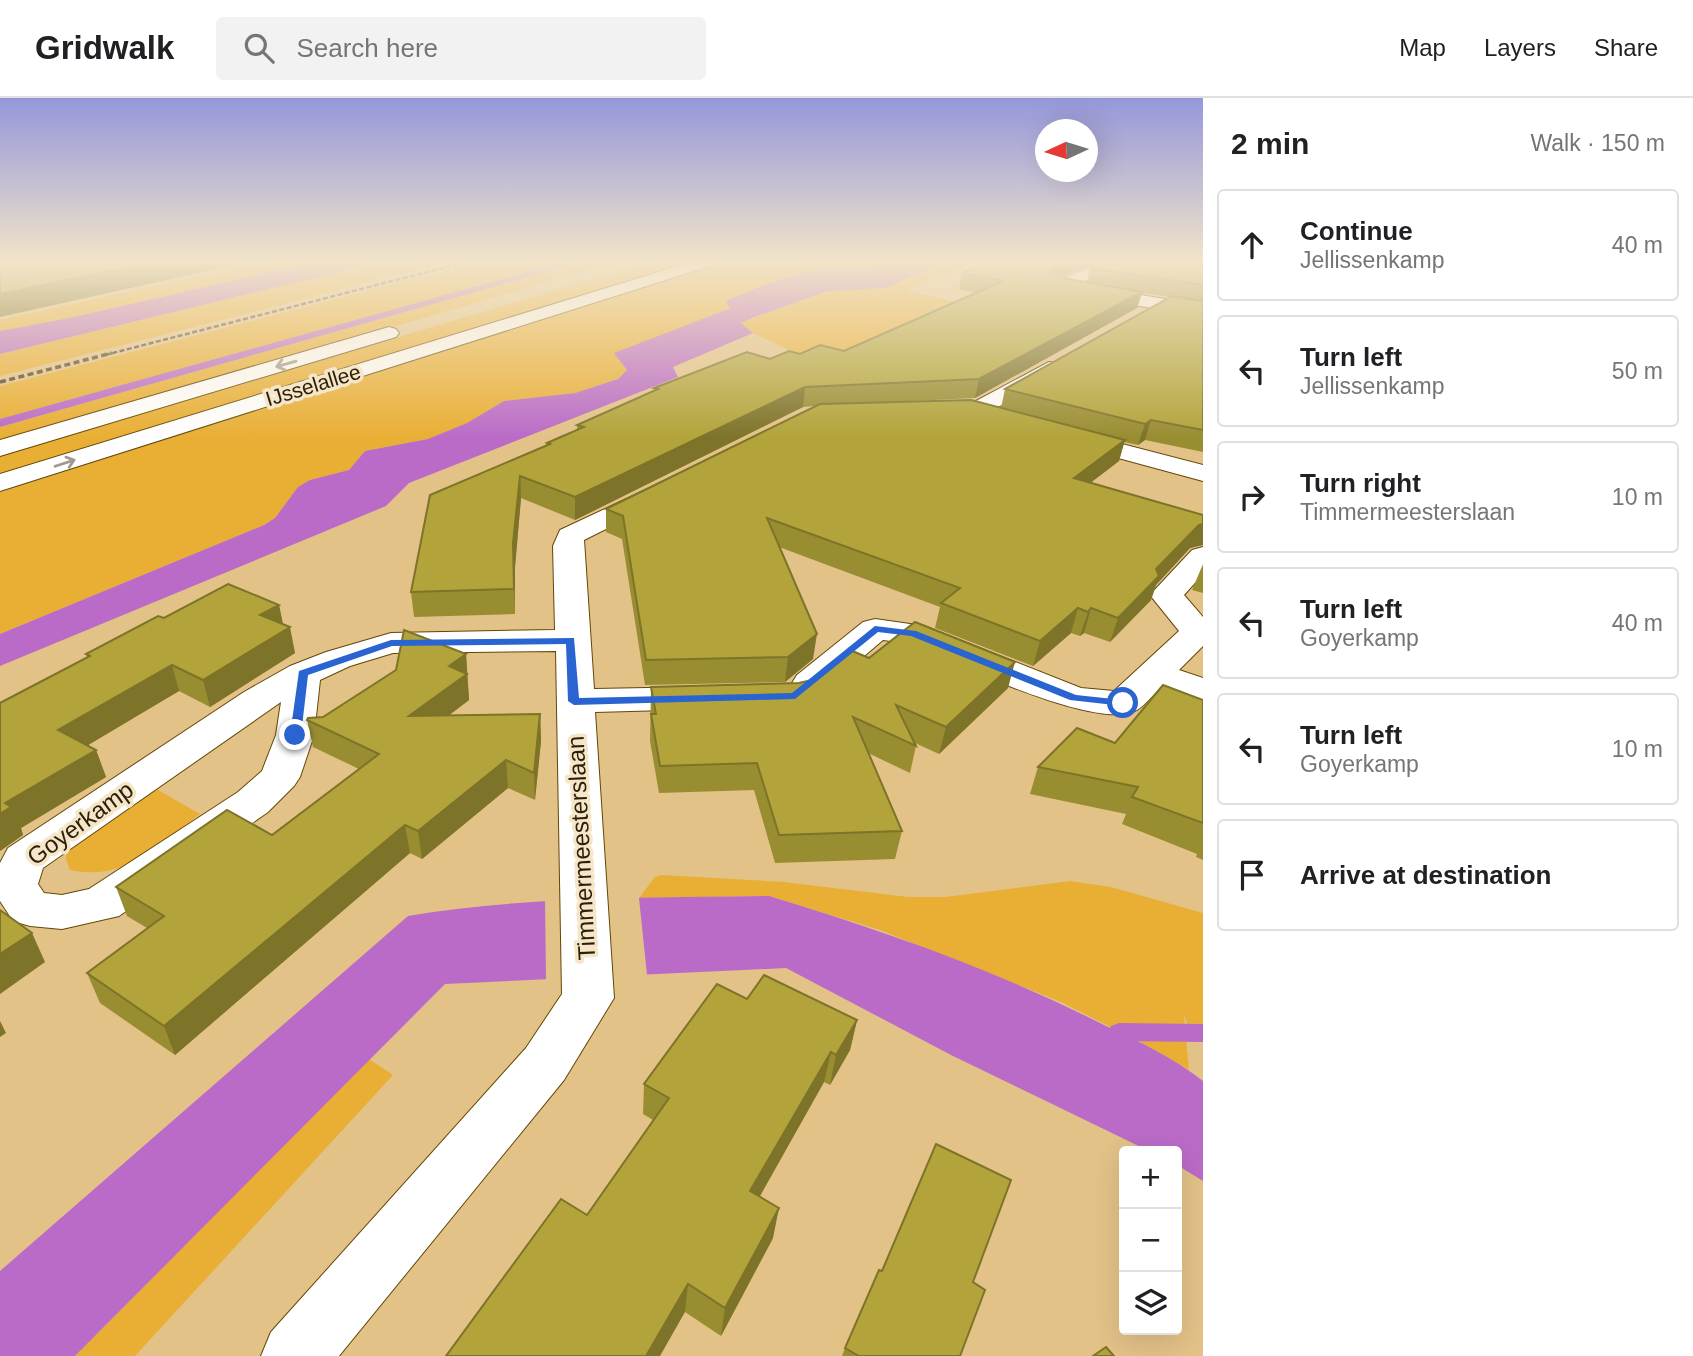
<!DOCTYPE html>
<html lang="en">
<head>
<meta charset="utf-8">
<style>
	body { margin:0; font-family:Arial,sans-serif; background:#f2f2f2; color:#202124 }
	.controls { position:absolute; right:21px; bottom:21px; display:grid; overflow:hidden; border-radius:7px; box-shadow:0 7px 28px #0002 }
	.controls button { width:63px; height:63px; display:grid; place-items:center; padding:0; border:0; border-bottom:2px solid #e0e0e0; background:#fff; color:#202124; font:35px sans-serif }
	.compass { position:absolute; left:1035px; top:21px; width:63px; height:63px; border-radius:50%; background:#fff; box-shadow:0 7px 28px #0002; rotate:266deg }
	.stop { position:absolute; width:21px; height:21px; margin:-16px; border:5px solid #2a64d1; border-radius:50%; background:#fff }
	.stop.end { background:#2a64d1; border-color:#fff; box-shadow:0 2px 7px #0008 }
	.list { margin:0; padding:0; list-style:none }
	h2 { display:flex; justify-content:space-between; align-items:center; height:91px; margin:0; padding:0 28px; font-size:30px }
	h2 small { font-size:23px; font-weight:400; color:#757577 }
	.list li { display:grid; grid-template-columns:46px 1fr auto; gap:21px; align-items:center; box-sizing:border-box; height:112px; margin:0 14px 14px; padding:0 14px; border:2px solid #e0e0e0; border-radius:7px }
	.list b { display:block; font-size:26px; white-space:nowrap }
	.list p { margin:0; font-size:23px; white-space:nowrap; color:#757577 }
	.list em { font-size:23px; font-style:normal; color:#757577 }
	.icon { flex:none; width:38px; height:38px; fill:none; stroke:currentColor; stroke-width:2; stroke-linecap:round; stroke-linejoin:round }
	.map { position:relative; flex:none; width:1203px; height:1258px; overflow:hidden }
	header { display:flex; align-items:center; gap:42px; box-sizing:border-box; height:98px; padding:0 35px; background:#fff; border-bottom:2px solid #e0e0e0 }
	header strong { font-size:33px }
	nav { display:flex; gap:38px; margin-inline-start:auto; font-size:24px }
	.search { width:490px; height:63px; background:#f2f2f2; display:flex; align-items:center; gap:18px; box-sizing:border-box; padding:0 24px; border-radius:7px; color:#757577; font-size:26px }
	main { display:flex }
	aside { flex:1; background:#fff }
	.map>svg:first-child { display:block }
</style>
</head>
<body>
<header>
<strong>Gridwalk</strong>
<div class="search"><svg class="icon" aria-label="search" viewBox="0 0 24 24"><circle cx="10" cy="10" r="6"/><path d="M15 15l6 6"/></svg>Search here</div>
<nav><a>Map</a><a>Layers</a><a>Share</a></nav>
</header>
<main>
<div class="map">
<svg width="1203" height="1258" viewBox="0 0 1203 1258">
	<rect width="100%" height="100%" fill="#e3c288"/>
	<g fill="#e9af35">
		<path d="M262 164H315L69 220 0 233V222Z"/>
		<path d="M380 164H450L0 278V256Z"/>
		<path d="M479 164H563L0 321V288Z"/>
		<path d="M581 164H617L0 343V329Z"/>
		<path d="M650 164H687L0 377V358Z"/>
		<path d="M725 164H896L879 170H818L731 201 726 203 730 209 723 213 615 255 627 272 618 281 575 295 504 303 467 325 428 341 365 353 349 372 310 382 299 389 275 420 264 427 0 536V394Z"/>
		<path d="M940 164H978L905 192 963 206 818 266 753 235 740 225 827 193 885 190Z"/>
		<path d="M151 688 200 716C159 747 125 784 70 772L66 762 67 751Z"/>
		<path d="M661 777 784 784 908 799H945L1070 783 1111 789 1203 815V934L1189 933 1184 916 1189 972 1142 945 1061 904 880 832 769 798 639 800 655 779Z"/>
		<path d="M369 961 393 977 135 1258H75Z"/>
	</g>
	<g fill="#ba6bc7">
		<path d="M315 164H380L0 256V233L69 220Z"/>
		<path d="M563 164H581L0 329V321Z"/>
		<path d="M896 164H940V167L885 190 827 193 752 220 741 225 753 235 673 269 678 279 409 385 386 408 0 568V536L264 427 275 420 298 389 310 382 349 372 365 353 428 341 467 325 504 303 575 295 618 281 627 272 614 255 723 213 730 210 726 203C744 194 801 173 820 170 846 167 870 173 896 164Z"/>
		<path d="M769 798C885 833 998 873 1106 928 1140 944 1174 960 1203 983V1083L1177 1067V1053H1149L951 957 786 870 445 886 75 1258H0V1173L408 818C527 798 649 800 769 798Z"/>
	</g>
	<path fill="#e3c288" d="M642 796 639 800 647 877 650 881 543 885 546 881 545 801Z"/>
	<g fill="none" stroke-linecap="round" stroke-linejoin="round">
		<path fill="#ba6bc7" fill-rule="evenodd" d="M1119 925 1203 926V944L1119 943 1111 940 1108 934 1111 928Z"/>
		<defs>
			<g id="minor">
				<path d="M1101 164H1122L1078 187 1203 207V219L1059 194 1050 189 1053 185Z"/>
				<path d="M1049 264 1057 265 1060 270 1057 275C1018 298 977 330 930 318L926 313 930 308 976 303Z"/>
				<path d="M1072 333 1203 367V383L1063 345 1060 340 1063 335Z"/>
				<path d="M652 389 662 391 666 397 662 403 584 442 594 591 702 589 715 592 721 600 715 608 702 611 595 614 614 900 564 982 339 1258H261L271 1234 526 950 562 896 556 553 393 555 350 568 320 582 314 637 300 679 294 688 268 714 119 818 62 831 30 828 13 823 0 803V765L8 750 244 594 290 568 326 554 391 535 555 532 553 448 560 432ZM281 604 276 637 262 673 238 694 89 791 62 797 44 795 38 786 43 770Z"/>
				<path d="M1203 449V476L1184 497 1203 519V548L1179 572 1203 580V604L1160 590C1153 597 1145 607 1137 612 1099 635 947 561 906 545L883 542 823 593 810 596 797 593 792 585 797 577 863 524 875 521 924 528 1081 590 1114 593 1179 533 1150 497 1192 452Z"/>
			</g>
			<g id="primary">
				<path d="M691 164H715L713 167 0 393V376Z"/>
				<path d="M389 229 396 231 399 235 396 239 0 358V342Z"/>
			</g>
		</defs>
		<use href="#minor" stroke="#634705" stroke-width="2"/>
		<use href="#primary" stroke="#634705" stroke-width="2"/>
		<use href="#minor" fill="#fff" fill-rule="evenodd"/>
		<use href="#primary" fill="#fff" fill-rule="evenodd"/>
		<path stroke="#524122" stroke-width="2.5" stroke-dasharray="5 2.5" stroke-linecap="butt" d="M105 257 466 164"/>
		<path stroke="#524122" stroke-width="3.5" stroke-dasharray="6 3.5" stroke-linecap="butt" d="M0 284 112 255"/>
	</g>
	<g fill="#998d32" fill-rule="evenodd">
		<path d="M1096 164 1060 179 1063 180 1087 184 1090 170 1203 164V354L1145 342 1138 347 1124 344 1119 363 1090 385 1203 417V447L1190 450 1156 487 1151 502 1110 544 1084 535 1080 538 1071 535 1033 568 935 530 940 509 779 449 813 561 785 584 645 587 622 441 606 434V411L816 308 803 309 575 422 521 400 515 469V516L414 519 411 494 547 348V345L577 332V327L654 293V290L770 261 800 256 844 253 977 195 959 191 962 175ZM1142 195 1170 199 1005 291 1001 310 911 303 975 300 1137 210Z"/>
		<path d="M1203 466V495L1192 492Z"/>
		<path d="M279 507 283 526 295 555 210 609 179 593 88 647 96 652 106 679 21 730 23 737 0 753V605L87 559 86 556Z"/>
		<path d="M466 556 469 602 449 617 540 616 541 643 535 702 508 690 422 761 410 755 175 957 100 905 87 875 147 830 127 818 116 789 272 737 359 671 313 649 307 622 323 619Z"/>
		<path d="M869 560 1008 590 939 656 915 645 916 648 910 675 868 655 902 733 895 761 775 765 754 692 659 695 650 643 651 589 799 585 812 582Z"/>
		<path d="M1203 602V762L1196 759 1197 756 1122 726 1126 716 1030 696 1038 669 1115 645Z"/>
		<path d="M747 901 857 922 850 952 830 987 824 984 759 1099 773 1140 721 1238 685 1214 587 1117 653 1022 643 1016 644 986Z"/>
		<path d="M882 1173 973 1184 960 1258H842L845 1250Z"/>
	</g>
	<g fill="#7d7329">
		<path d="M154 164H248L0 219V196Z"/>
		<path d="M1064 164H1096L1052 183 1051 174 1056 167Z"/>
		<path d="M1142 194 1137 210 975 300 979 281Z"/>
		<path d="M805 289 803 309 575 422V399Z"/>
		<path d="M1151 322 1145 342 1138 347 1145 326Z"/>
		<path d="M1125 342 1119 363 1068 402 1074 380Z"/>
		<path d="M520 378 521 400 515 469V516L513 445Z"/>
		<path d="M1203 426V447L1190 450 1156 487 1151 502 1110 544 1118 520 1156 471 1199 427Z"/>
		<path d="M279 507 284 532 260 517Z"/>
		<path d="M1078 510 1071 535 1033 568 1040 543Z"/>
		<path d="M1091 510 1084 535 1080 538 1088 514Z"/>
		<path d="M290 529 295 555 210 609 203 582Z"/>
		<path d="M817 536 813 561 785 584 788 559Z"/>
		<path d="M466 556 469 602 413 645 409 618 449 568Z"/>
		<path d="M1015 564 1008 590 939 656 946 629Z"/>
		<path d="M172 567 179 593 68 659 58 632Z"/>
		<path d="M540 616 541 643 535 702 534 675Z"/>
		<path d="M96 652 106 679 21 730 23 737 0 753V716L5 705Z"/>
		<path d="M506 662 508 690 422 761 418 733Z"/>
		<path d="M405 727 410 755 175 957 164 928Z"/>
		<path d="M32 835 45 864 0 896V856Z"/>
		<path d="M857 922 850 952 830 987 836 957Z"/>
		<path d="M0 923 6 935 0 939Z"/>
		<path d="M831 954 824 984 746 1123 750 1093Z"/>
		<path d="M779 1110 773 1140 721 1238 725 1210Z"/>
		<path d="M688 1186 685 1214 660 1258H646Z"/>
	</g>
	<g fill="#b2a43a" stroke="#7d7329" stroke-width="2">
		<path d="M0 164H154L0 196Z"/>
		<path d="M990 164H1064L1056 167 1051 174 1063 180 1142 194 979 281 805 289 575 399 520 378 513 445 514 491 411 494 430 397 550 346 547 345 584 329 577 327 658 291 654 290 747 254 770 261 789 253 800 256 820 247 844 253 1003 183 962 175Z"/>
		<path d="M1102 164H1203V187L1090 170Z"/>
		<path d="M1172 198 1203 203V332L1151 322 1145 326 1005 291Z"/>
		<path d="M971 302 1125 342 1074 380 1203 417V426L1199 427 1156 471 1159 478 1118 520 1091 510 1088 514 1078 510 1040 543 941 505 960 490 767 420 817 536 788 559 646 562 623 418 606 411 820 306Z"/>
		<path d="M228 486 279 507 260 517 290 529 203 582 172 567 58 632 96 652 5 705 11 709 0 716V605L90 558 86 556 158 518 164 520Z"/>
		<path d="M915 524 1015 564 946 629 896 607 916 648 853 619 902 733 779 737 757 665 660 668 651 616H656L651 589 799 585 812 582 850 552 869 560Z"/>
		<path d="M404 532 466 556 449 568 467 576 409 618 540 616 534 675 506 662 418 733 405 727 164 928 87 875 164 818 116 789 227 712 272 737 379 656 307 622 308 620 323 619 396 572Z"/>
		<path d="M1163 587 1203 602V725L1132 699 1138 689 1038 669 1077 630 1115 645Z"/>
		<path d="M0 812 32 835 0 856Z"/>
		<path d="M764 877 857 922 836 957 831 954 750 1093 779 1110 725 1210 688 1186 646 1258H446L561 1101 587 1117 669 1000 644 986 717 886 747 901Z"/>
		<path d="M936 1046 1011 1082 973 1184 985 1192 960 1258H859L845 1250 879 1172 882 1173Z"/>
		<path d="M1106 1249 1114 1258H1093Z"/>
	</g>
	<defs><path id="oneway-shaft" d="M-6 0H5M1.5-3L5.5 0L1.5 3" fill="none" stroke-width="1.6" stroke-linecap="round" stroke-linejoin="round" transform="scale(1.75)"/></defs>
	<g stroke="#a09a8f">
		<use href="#oneway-shaft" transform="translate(286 266) rotate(164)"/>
		<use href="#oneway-shaft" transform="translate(65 365) rotate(-18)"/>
	</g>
	<linearGradient id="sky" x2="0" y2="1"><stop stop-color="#9597db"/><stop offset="0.48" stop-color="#f2e4c9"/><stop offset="1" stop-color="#f2e4c9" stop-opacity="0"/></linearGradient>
	<rect width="1203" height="340" fill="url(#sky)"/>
	<path fill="#2a64d1" d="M875 528 916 533 1076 597 1123 602 1128 605 1123 608 1070 602 911 538 878 534 795 601 574 607 568 603 566 546 392 548 308 577 301 637 295 640 290 637 299 573 391 542 574 540 579 600 792 595Z"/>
	<g text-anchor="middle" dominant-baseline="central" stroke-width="7" stroke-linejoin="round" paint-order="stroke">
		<g font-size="21" fill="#2c1f07" stroke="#f6e6c9">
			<text transform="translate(313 287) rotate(-17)">IJsselallee</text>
		</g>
		<g font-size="24" fill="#2c1f07" stroke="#f6e6c9">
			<text transform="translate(80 725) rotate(-36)">Goyerkamp</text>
			<text transform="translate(581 750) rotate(-93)">Timmermeesterslaan</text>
		</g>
	</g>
</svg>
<div class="controls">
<button>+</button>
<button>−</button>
<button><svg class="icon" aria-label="layers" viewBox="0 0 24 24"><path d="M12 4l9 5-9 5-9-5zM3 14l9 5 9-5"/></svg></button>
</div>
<svg class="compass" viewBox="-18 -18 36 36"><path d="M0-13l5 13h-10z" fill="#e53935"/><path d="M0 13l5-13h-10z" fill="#757577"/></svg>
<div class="stop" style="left:1123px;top:605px"></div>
<div class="stop end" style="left:295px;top:637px"></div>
</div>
<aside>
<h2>2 min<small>Walk · 150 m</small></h2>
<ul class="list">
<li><svg class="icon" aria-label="ahead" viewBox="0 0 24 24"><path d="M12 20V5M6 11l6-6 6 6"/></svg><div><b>Continue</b><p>Jellissenkamp</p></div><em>40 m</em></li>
<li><svg class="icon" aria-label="left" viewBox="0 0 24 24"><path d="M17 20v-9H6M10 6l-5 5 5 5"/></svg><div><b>Turn left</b><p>Jellissenkamp</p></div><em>50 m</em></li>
<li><svg class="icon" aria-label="right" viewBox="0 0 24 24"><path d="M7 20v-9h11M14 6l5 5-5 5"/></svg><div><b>Turn right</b><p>Timmermeesterslaan</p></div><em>10 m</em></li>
<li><svg class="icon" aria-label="left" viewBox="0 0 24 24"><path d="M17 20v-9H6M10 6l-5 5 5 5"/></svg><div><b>Turn left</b><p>Goyerkamp</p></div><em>40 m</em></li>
<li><svg class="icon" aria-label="left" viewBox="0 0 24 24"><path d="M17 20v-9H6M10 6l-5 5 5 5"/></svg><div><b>Turn left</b><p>Goyerkamp</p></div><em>10 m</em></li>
<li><svg class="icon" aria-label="arrive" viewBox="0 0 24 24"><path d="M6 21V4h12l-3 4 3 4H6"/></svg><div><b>Arrive at destination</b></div></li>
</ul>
</aside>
</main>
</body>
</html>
